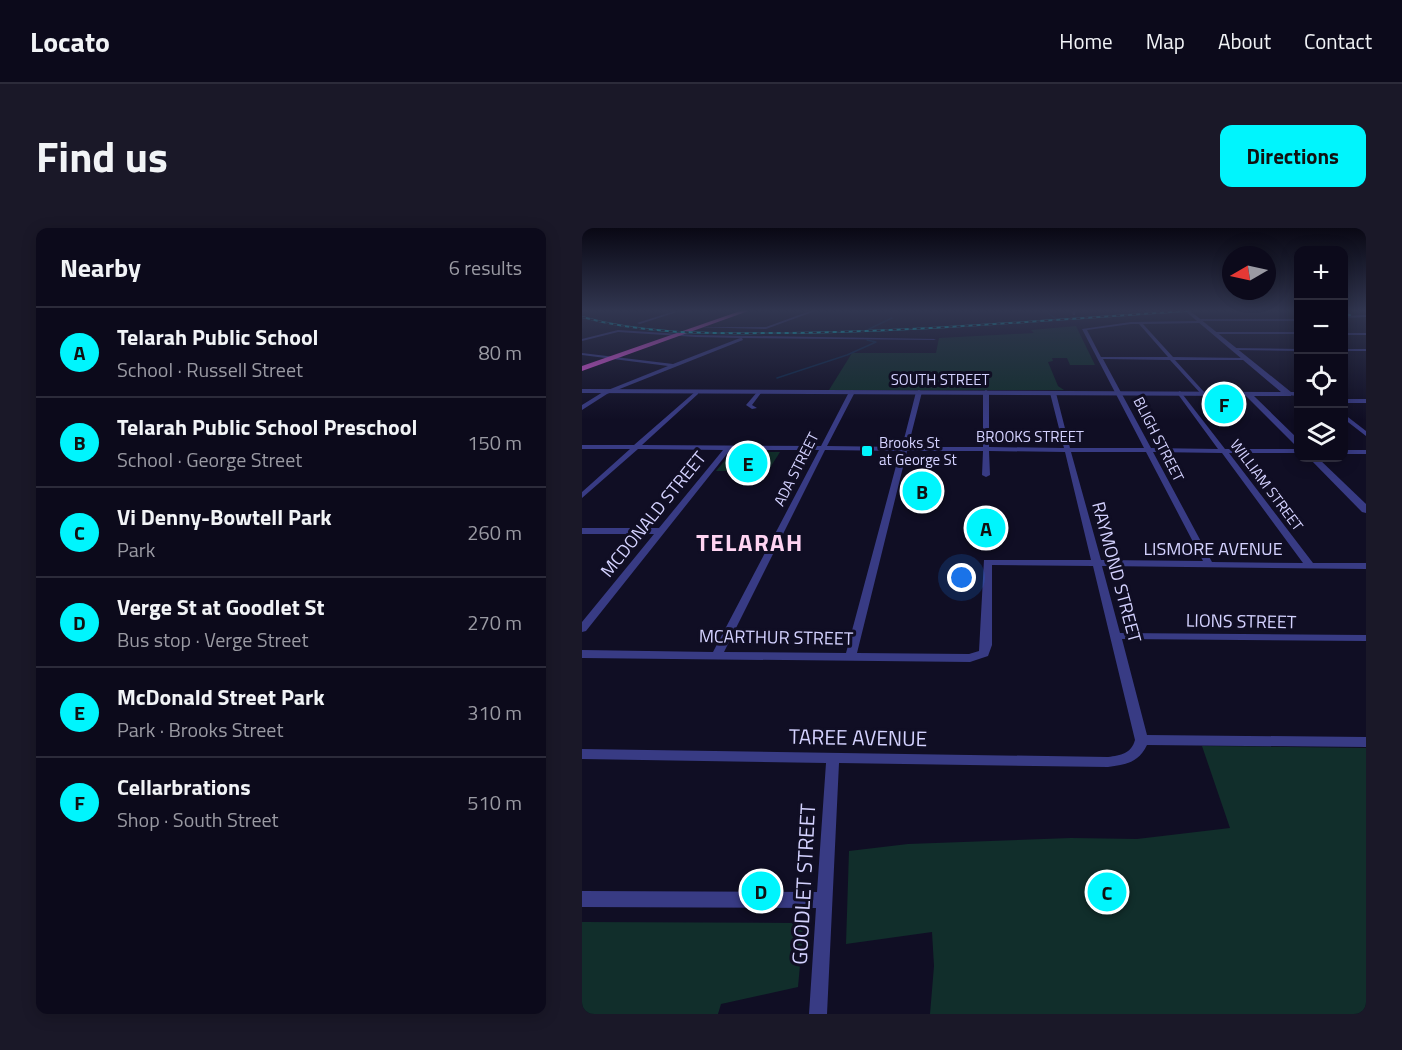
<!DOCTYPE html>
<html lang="en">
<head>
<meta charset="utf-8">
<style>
	body { margin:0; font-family:"Titillium Web",sans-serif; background:#1a1828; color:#f1f3f6 }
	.controls { position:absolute; right:18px; top:18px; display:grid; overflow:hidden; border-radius:12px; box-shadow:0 3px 15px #0003 }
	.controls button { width:54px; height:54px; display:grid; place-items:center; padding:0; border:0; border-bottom:2px solid #2c2b3a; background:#0c0a1b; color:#f1f3f6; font:30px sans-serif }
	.compass { position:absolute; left:640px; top:18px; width:54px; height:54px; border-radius:50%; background:#0c0a1b; box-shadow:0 3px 15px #0003; rotate:261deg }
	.you { position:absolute; left:380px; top:350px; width:21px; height:21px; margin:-15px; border:4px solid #fff; border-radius:50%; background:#1a73e8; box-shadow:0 0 0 9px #1a73e833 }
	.badge { display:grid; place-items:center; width:39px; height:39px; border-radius:50%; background:#00f5fd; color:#111; font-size:20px; font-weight:700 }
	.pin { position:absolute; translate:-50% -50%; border:3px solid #fff; box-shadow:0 2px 6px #0006 }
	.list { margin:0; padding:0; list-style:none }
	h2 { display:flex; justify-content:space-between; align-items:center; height:78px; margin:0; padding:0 24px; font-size:26px }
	h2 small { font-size:20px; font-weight:400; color:#9a9aa3 }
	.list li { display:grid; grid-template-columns:39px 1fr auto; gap:18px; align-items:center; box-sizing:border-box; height:90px; padding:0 24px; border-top:2px solid #2c2b3a }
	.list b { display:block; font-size:22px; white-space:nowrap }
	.list p { margin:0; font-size:20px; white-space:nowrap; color:#9a9aa3 }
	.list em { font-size:20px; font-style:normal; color:#9a9aa3 }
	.icon { flex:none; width:33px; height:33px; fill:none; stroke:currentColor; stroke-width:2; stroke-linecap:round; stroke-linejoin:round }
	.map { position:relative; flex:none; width:784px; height:786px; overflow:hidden; border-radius:12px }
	header { display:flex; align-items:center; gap:36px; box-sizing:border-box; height:84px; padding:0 30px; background:#0c0a1b; border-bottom:2px solid #2c2b3a }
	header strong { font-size:28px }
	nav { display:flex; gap:33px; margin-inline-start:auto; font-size:21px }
	.intro { display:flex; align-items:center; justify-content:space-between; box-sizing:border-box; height:144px; padding:0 36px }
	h1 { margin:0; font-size:42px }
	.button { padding:15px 27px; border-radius:12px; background:#00f5fd; color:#111; font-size:21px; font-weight:700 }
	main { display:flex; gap:36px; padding:0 36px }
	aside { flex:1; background:#0c0a1b; border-radius:12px; box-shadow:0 3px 15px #0003 }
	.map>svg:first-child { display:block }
</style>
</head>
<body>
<header>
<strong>Locato</strong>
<nav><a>Home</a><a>Map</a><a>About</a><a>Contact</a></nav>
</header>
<div class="intro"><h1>Find us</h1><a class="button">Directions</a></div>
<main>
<aside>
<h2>Nearby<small>6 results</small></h2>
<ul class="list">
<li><span class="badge">A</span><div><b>Telarah Public School</b><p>School · Russell Street</p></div><em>80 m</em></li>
<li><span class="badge">B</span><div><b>Telarah Public School Preschool</b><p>School · George Street</p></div><em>150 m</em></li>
<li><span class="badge">C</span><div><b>Vi Denny-Bowtell Park</b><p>Park</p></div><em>260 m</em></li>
<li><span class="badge">D</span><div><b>Verge St at Goodlet St</b><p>Bus stop · Verge Street</p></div><em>270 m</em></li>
<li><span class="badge">E</span><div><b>McDonald Street Park</b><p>Park · Brooks Street</p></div><em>310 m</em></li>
<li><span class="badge">F</span><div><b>Cellarbrations</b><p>Shop · South Street</p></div><em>510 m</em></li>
</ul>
</aside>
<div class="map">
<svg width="784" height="786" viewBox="0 0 784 786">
	<rect width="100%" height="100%" fill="#100e24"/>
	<g fill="#112e2b">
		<path d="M494 98 513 137H488L485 130H470L471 133 466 134 476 158 482 162H247L270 125H354L357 110 452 105 449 102Z"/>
		<path d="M150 224H198L186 243H134Z"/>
		<path d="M620 518 784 520V786H348L352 738 350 704 264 716 267 623 326 616 489 610 555 611 648 600Z"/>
		<path d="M0 694 212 695 221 704 216 759 139 776 136 786H0Z"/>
	</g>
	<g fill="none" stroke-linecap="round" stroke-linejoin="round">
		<g stroke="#0c284a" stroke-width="1.5">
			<path d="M462 82 473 90"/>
			<path d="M287 101 310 90"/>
			<path d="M195 150 265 127 294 114 285 112"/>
		</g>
		<g fill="#383b84" fill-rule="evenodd">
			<path d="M96 82H101L58 96 55 95Z"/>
			<path d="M231 82H236L184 101 111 99H184Z"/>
			<path d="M489 82H493V87H491Z"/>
			<path d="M545 82H549L550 83 548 84Z"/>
			<path d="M784 87V89L762 90V88Z"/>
			<path d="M615 91H716V93H620L619 95 561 96 591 129 663 130 665 131 663 132H593L623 165 624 166 621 168 588 132 521 131 569 220 636 221 595 165 598 163 643 221H716V225H647L731 335H784V341L520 338 538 405 784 407V413L540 411 565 507 784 509V519L565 517C556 535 545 536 526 539L257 535 245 786H227L234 680 0 679V663L235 664 244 535 0 531V521L526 529C539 527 549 526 553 512L511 338 410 337V417L406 428 388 434 0 430V422L131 424 237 222H148L4 403 0 404V394L72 306H0V300H77L141 222 56 221 0 270V264L48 221H0V217H52L114 163 116 164V166L60 217 239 218 267 164 270 162 273 164 245 218 320 219 334 164 337 162 340 164 326 219H401V164L404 162 407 164V219L482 220 468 165 471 163 474 165 488 220H562L500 101 549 94 615 93ZM549 96H557L586 129H519L505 102ZM243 222 318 223 264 425 142 424ZM325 223H401L400 247 404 249 408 247 407 223 483 224 509 332H402L397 423 387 426 275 425ZM489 224H564L621 333 519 332ZM571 224 640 225 721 335 630 334Z"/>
			<path d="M36 102 114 107 354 111 352 112 160 110 161 112 25 166 0 182V177L21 164 86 138 0 127V125L91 136 158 110 114 109 36 104 0 113V111Z"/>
			<path d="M632 104H716V106H630Z"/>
			<rect x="762" y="105" width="22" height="2"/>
			<path d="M652 120 716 121V123L650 122Z"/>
			<rect x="762" y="121" width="22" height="2"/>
			<path d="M176 163 179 165 170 177 175 180 170 181 164 177Z"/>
			<path d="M706 164H716V168L704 167 703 166Z"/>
			<rect x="762" y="171" width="22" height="4"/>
			<path d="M762 186 784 203V208L762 191Z"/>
			<rect x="762" y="222" width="22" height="4"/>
		</g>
		<g fill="#383b84" fill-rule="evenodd">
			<path d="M602 82H607L709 164V168H672L716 211V217H713L664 168 0 165V161L699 164Z"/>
			<path d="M727 230H736L784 276V285L780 284Z"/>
		</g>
		<path fill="#da53d6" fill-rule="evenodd" d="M161 82H169L0 143V138Z"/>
		<defs>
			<g id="rail">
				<path d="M762 86 768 87"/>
				<path d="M0 89C68 108 138 105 208 105 345 103 481 91 617 82"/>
			</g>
		</defs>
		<use href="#rail" stroke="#00f5fd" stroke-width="2"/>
		<use href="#rail" stroke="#100e24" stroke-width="1.5" stroke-dasharray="4" stroke-linecap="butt"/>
	</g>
	<linearGradient id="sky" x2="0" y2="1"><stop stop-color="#090814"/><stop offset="0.43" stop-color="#313650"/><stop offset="1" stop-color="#313650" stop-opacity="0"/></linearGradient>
	<rect width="784" height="192" fill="url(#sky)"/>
	<rect fill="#00f5fd" stroke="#100e24" stroke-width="2" x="279" y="217" width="12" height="12" rx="3"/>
	<g text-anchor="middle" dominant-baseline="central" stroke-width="6" stroke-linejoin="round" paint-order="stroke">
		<g font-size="15" fill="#d4d2ff" stroke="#100e24">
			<text x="358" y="151">SOUTH STREET</text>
			<text x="448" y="208">BROOKS STREET</text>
			<text transform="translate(577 211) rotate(63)">BLIGH STREET</text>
			<text transform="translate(214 241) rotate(-63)">ADA STREET</text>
			<text transform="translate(685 257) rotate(53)">WILLIAM STREET</text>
		</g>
		<g font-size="15" fill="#d4d2ff" stroke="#100e24" text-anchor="start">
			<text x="297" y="214">Brooks St<tspan x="297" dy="17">at George St</tspan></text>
		</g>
		<g font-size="18" fill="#d4d2ff" stroke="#100e24">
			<text transform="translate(71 286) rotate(-51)">MCDONALD STREET</text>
			<text x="631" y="320">LISMORE AVENUE</text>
			<text transform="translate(535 344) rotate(75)">RAYMOND STREET</text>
			<text transform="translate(659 393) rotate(1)">LIONS STREET</text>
			<text transform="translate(194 409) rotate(1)">MCARTHUR STREET</text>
		</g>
		<g font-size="21" fill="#d4d2ff" stroke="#100e24">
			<text transform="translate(276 509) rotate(1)">TAREE AVENUE</text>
			<text transform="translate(221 656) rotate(-87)">GOODLET STREET</text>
		</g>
		<g font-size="24" font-weight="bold" letter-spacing="1.5" fill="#ffd4f2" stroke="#100e24">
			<text x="168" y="314">TELARAH</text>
		</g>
	</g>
</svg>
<div class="controls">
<button>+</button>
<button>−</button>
<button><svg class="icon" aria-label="locate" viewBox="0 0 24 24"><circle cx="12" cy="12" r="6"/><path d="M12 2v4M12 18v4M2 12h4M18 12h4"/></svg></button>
<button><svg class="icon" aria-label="layers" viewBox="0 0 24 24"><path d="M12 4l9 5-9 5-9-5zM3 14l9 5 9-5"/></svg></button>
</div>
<svg class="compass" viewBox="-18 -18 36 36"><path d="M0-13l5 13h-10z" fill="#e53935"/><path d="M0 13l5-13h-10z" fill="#9a9aa3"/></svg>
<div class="you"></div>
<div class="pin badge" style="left:404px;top:300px">A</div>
<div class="pin badge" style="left:340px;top:263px">B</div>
<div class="pin badge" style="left:525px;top:664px">C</div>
<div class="pin badge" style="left:179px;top:663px">D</div>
<div class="pin badge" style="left:166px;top:235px">E</div>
<div class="pin badge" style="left:642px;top:176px">F</div>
</div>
</main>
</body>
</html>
